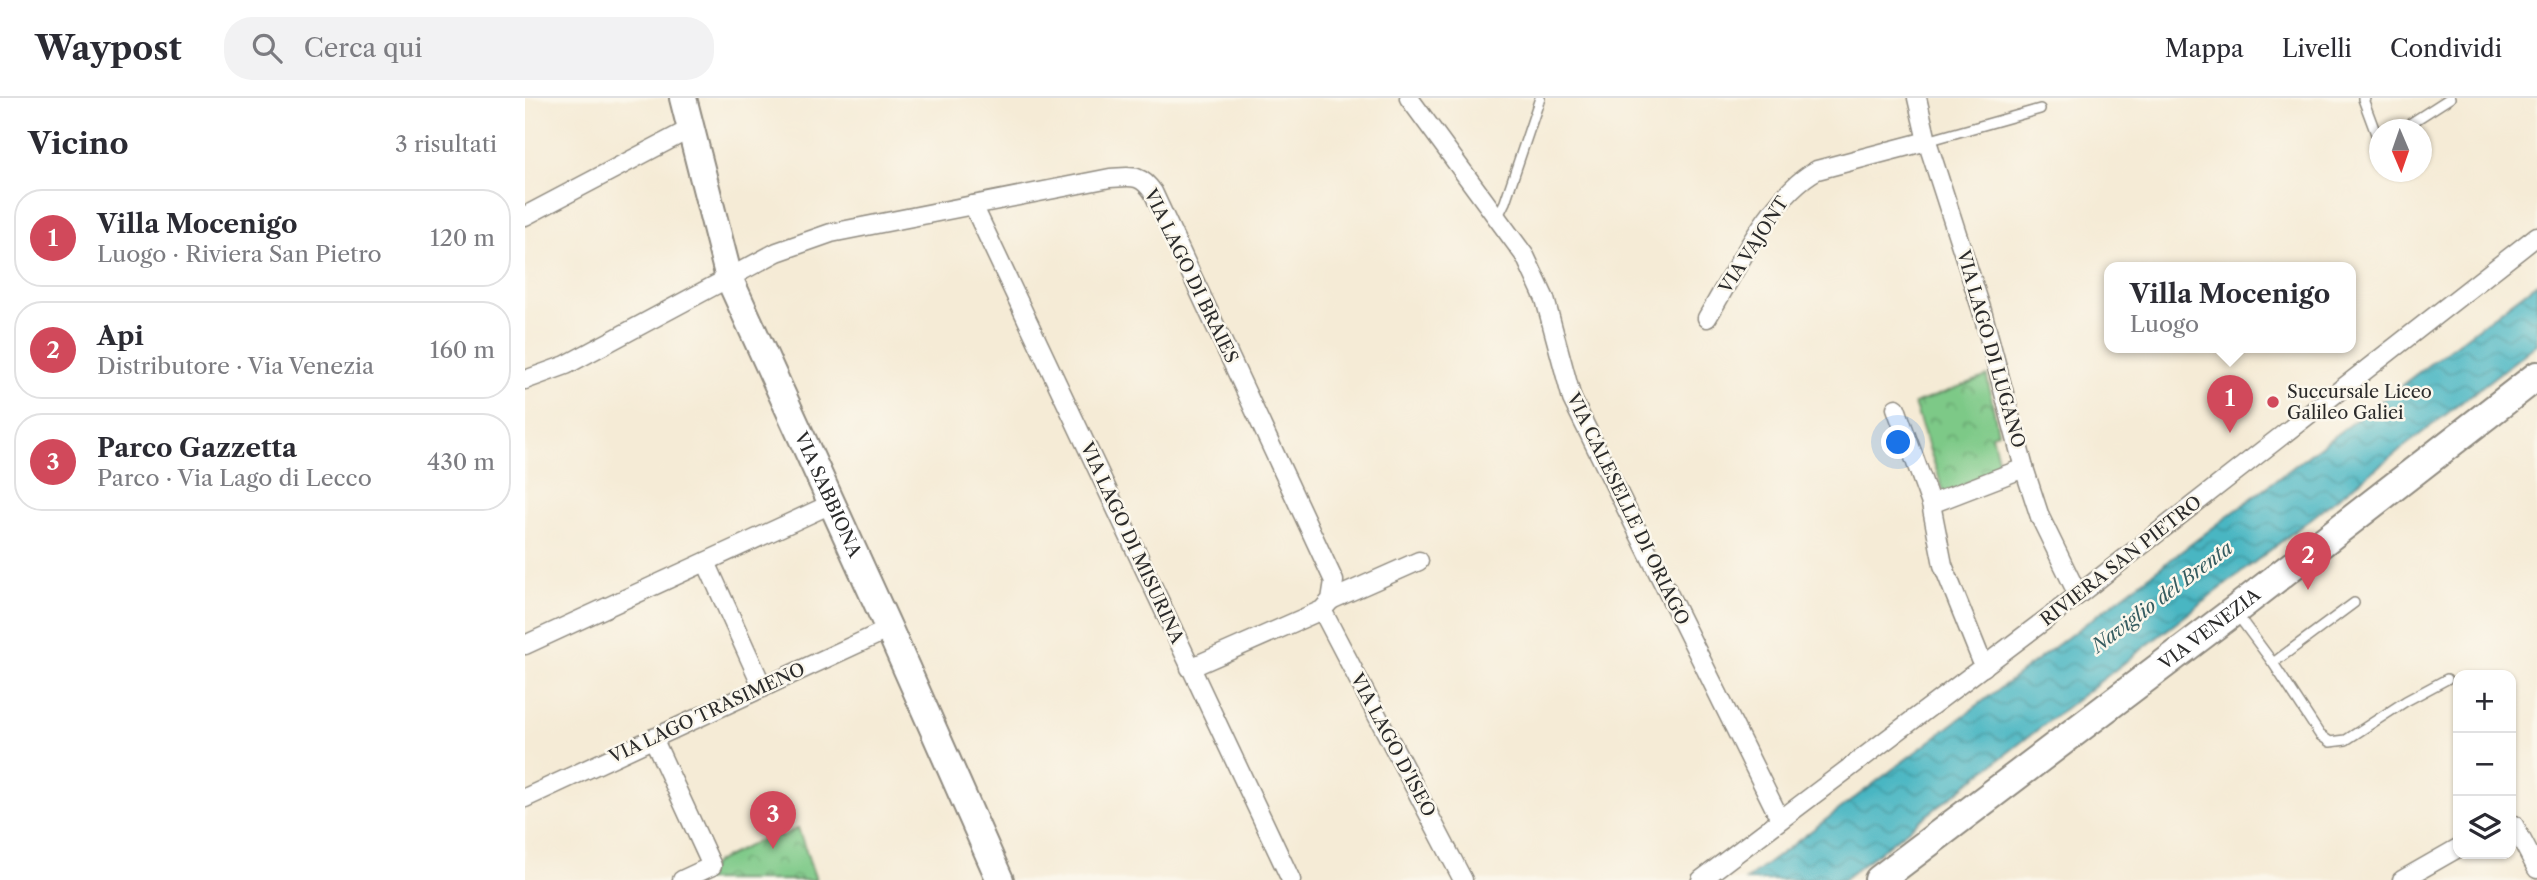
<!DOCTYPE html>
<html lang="it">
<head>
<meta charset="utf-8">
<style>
	body { margin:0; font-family:"Libre Caslon Text",serif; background:#f2f2f3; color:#2b2b33 }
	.controls { position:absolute; right:21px; bottom:21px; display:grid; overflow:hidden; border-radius:14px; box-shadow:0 2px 5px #0004 }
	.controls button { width:63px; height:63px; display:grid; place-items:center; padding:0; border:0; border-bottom:2px solid #e1e1e2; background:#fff; color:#2b2b33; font:35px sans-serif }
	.compass { position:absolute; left:1844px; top:21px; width:63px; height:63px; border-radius:50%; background:#fff; box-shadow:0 2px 5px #0004; rotate:178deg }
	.you { position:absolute; left:1374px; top:345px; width:24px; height:24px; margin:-18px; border:5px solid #fff; border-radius:50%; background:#1a73e8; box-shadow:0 0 0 10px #1a73e833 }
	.badge { display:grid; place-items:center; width:46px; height:46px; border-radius:50%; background:#d1495b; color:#fff; font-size:23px; font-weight:700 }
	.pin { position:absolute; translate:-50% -58px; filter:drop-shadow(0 2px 4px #0008) }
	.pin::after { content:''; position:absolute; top:37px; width:24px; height:21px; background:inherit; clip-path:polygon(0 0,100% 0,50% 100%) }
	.popup { position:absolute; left:1579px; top:164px; width:252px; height:91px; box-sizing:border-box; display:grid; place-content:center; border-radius:14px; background:#fff; filter:drop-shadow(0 2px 5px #0005); font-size:23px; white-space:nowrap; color:#7c7c81 }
	.popup b { font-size:26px; color:#2b2b33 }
	.popup::after { content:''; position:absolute; left:50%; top:100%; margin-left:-14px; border:14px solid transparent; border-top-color:#fff }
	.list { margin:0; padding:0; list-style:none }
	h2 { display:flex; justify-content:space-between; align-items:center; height:91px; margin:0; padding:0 28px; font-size:30px }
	h2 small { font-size:23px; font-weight:400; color:#7c7c81 }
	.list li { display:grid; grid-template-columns:46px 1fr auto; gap:21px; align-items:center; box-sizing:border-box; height:98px; margin:0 14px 14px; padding:0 14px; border:2px solid #e1e1e2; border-radius:28px }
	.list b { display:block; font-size:26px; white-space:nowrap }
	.list p { margin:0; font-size:23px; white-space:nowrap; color:#7c7c81 }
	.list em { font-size:23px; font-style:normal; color:#7c7c81 }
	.icon { flex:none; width:38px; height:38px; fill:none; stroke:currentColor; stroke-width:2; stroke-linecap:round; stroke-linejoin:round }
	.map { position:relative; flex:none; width:2012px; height:782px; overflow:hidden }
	header { display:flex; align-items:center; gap:42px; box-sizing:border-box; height:98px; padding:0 35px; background:#fff; border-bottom:2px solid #e1e1e2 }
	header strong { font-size:33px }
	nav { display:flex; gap:38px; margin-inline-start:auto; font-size:24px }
	.search { width:490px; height:63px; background:#f2f2f3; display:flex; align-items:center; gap:18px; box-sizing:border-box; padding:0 24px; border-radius:28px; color:#7c7c81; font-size:26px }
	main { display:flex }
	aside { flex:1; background:#fff }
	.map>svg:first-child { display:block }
</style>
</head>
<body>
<header>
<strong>Waypost</strong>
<div class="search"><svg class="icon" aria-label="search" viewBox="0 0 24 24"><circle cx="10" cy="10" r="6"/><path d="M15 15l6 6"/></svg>Cerca qui</div>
<nav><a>Mappa</a><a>Livelli</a><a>Condividi</a></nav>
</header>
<main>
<aside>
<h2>Vicino<small>3 risultati</small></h2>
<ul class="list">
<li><span class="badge">1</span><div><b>Villa Mocenigo</b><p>Luogo · Riviera San Pietro</p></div><em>120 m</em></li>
<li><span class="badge">2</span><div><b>Api</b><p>Distributore · Via Venezia</p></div><em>160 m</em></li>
<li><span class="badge">3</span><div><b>Parco Gazzetta</b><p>Parco · Via Lago di Lecco</p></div><em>430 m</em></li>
</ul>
</aside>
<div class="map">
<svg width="2012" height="782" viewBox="0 0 2012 782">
	<defs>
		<pattern id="park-crowns" width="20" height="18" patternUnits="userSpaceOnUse" patternTransform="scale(1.75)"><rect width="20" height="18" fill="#7dc987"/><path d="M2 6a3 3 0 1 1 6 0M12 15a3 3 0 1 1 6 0" fill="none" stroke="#67a36f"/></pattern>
		<pattern id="water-waves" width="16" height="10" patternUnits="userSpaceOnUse" patternTransform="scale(1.75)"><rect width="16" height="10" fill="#48b6c2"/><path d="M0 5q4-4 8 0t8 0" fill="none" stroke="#3c949e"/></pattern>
	</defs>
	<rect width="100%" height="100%" fill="#fbf7ec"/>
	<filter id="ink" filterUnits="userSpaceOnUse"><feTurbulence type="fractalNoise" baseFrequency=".0143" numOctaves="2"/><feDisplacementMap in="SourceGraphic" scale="14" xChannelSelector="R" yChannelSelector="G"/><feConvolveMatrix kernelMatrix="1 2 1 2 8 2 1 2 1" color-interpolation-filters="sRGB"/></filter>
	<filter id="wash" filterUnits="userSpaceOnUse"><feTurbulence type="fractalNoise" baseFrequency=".00686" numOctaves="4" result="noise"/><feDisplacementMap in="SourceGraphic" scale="28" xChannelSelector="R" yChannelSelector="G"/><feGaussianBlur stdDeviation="1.57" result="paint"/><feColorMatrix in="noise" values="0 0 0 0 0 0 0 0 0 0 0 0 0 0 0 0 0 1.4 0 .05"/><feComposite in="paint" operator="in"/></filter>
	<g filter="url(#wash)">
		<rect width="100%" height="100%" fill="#f5ebd6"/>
		<g fill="url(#park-crowns)" stroke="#547a59" stroke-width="2">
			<path d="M1462 278 1473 334 1467 337 1476 373 1420 397 1389 306Z"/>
			<path d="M273 730 291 782H175L191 764 247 736 248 738 253 736 256 739Z"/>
		</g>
		<path fill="url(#water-waves)" stroke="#3a7076" stroke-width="2" d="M2012 185V246L1318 782H1221Z"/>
	</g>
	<g filter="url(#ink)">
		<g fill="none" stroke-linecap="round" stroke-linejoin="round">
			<defs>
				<g id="lane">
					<path d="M1840 0 1838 1 1854 44"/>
					<path d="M1875 32 1925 0"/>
					<path d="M1402 43 1515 11"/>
					<path d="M972 120 980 104 1015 0"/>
					<path d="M1711 515 1748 565 1795 637 1805 644 1821 642 1881 603 1922 581"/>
					<path d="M1748 565 1829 505"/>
				</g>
				<g id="street">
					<path d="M884 0 1000 158 1020 201 1047 301 1255 721"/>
					<path d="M1392 0 1402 43 1457 213 1499 370 1515 419 1553 497"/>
					<path d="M448 107 766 782"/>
					<path d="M0 118 165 31"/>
					<path d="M1182 220C1209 176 1246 96 1292 72L1402 43"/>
					<path d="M0 282 41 267 252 154 306 135 585 80C606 79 615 75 628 94L809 483 806 502 797 512 665 570"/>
					<path d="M1371 310 1406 406 1418 467 1459 569"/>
					<path d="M1406 406 1499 370"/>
					<path d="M181 464 238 590"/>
					<path d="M806 502 894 463"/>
					<path d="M797 512 938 782"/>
					<path d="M0 547 306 406"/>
					<path d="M128 640 187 768 157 782"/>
					<path d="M0 700 364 531"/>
					<path d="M1986 727H1989L2012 771"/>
					<path d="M1176 782 1553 497 2012 138"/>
					<path d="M1877 782 1933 750"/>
				</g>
				<g id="secondary">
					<path id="s1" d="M158 0 204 180 364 531 475 782"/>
				</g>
				<g id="primary">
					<path id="s2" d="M1354 782 1709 513 2012 278"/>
				</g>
			</defs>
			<use href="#lane" stroke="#908b80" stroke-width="12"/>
			<use href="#street" stroke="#908b80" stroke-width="21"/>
			<use href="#secondary" stroke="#908b80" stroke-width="30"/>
			<use href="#primary" stroke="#908b80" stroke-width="32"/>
			<use href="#lane" stroke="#fff" stroke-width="9"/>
			<use href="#street" stroke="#fff" stroke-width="18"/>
			<use href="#secondary" stroke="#fff" stroke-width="26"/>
			<use href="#primary" stroke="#fff" stroke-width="28"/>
		</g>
	</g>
	<circle fill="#d1495b" stroke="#fbf7ec" stroke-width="2.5" cx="1748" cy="304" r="7"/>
	<g text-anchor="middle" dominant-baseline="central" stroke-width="5" stroke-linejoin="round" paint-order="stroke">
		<g font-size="18" fill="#2b2b2b" stroke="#fbf7ec">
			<text transform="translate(1229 147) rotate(-57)">VIA VAJONT</text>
			<text transform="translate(666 178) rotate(64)">VIA LAGO DI BRAIES</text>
			<text transform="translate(1466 251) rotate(74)">VIA LAGO DI LUGANO</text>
			<text stroke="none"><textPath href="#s1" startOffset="424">VIA SABBIONA</textPath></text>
			<text transform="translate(1103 411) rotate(64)">VIA CALESELLE DI ORIAGO</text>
			<text transform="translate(607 445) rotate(65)">VIA LAGO DI MISURINA</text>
			<text transform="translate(1596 463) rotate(-38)">RIVIERA SAN PIETRO</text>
			<text stroke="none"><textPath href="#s2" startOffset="415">VIA VENEZIA</textPath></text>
			<text transform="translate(182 615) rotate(-25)">VIA LAGO TRASIMENO</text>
			<text transform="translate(868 647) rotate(62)">VIA LAGO D'ISEO</text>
		</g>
		<g font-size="18" fill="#2b2b2b" stroke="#fbf7ec" text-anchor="start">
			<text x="1762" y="294">Succursale Liceo<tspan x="1762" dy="21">Galileo Galiei</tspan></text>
		</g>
		<g font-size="19" font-style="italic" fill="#355c60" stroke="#fbf7ec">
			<text transform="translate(1637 499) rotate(-37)">Naviglio del Brenta</text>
		</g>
	</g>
</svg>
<div class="controls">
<button>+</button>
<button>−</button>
<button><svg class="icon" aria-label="layers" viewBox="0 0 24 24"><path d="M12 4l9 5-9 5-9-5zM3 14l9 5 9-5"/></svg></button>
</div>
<svg class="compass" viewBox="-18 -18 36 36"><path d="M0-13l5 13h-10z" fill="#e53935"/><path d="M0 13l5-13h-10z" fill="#7c7c81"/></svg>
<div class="you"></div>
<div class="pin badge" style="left:1705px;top:335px">1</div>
<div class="popup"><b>Villa Mocenigo</b>Luogo</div>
<div class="pin badge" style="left:1783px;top:492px">2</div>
<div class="pin badge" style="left:248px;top:751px">3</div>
</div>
</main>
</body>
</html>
